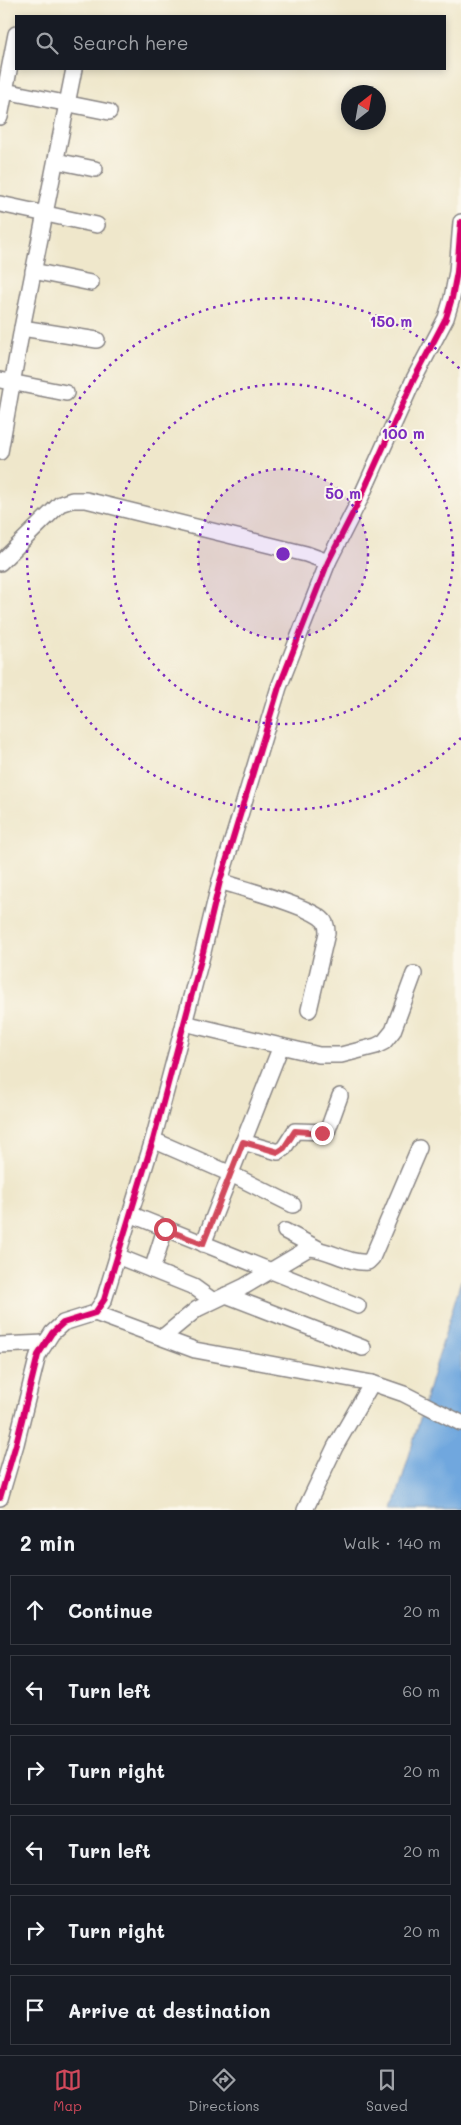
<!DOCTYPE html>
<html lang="en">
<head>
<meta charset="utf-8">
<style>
	body { margin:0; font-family:Mali,sans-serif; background:#20242c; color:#f1f3f6 }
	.compass { position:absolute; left:341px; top:85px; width:45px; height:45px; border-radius:50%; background:#171b24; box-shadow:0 2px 8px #0003; rotate:31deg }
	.stop { position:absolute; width:15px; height:15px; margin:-11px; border:4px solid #d1495b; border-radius:50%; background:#fff }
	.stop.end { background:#d1495b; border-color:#fff; box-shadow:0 1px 5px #0008 }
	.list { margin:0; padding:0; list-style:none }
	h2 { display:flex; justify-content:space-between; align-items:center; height:65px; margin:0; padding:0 20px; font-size:21px }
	h2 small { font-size:16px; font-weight:400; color:#9ea1a6 }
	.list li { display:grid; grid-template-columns:32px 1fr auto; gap:15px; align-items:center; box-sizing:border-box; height:70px; margin:0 10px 10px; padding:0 10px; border:1px solid #363941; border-radius:0px }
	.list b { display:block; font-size:19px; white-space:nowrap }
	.list em { font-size:16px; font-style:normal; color:#9ea1a6 }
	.icon { flex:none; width:28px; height:28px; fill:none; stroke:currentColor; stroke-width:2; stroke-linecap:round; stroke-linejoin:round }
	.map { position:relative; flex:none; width:461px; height:1510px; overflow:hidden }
	.search { position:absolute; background:#171b24; box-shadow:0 2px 8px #0003; left:15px; right:15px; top:15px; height:55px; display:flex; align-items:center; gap:12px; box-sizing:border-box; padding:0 18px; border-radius:0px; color:#9ea1a6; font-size:19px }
	.sheet { height:545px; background:#171b24 }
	nav { display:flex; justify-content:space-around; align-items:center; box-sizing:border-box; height:70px; border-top:1px solid #363941; background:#171b24; font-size:14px; color:#9ea1a6 }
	nav a { display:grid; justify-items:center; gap:2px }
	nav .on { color:#d1495b }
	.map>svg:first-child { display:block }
</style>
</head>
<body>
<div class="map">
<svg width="461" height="1510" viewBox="0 0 461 1510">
	<rect width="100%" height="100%" fill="#fbf7ec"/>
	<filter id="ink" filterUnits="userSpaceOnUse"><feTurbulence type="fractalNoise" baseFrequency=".02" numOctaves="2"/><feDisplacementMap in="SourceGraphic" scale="10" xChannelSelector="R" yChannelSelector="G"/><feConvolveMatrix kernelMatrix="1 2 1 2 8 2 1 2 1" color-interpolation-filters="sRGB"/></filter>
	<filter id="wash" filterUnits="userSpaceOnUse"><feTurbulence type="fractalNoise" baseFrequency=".0096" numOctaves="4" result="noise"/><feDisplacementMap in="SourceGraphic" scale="20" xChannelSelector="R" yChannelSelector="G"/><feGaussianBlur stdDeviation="1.12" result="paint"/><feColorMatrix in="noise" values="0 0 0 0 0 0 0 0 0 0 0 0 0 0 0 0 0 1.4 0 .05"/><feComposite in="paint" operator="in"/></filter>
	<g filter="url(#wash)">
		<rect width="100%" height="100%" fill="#efe7cb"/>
		<path fill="#6fa7de" stroke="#48648c" d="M461 1280V1510H393Z"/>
	</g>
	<g filter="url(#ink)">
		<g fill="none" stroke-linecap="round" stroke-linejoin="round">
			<defs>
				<g id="minor">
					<path d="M0 90 109 112"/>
					<path d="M0 117 16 34"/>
					<path d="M56 161 95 169"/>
					<path d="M0 204 97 225"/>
					<path d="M33 271 91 283"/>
					<path d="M22 328 97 340"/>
					<path d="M0 380 66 393"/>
					<path d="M0 452 22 328 74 69"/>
					<path d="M0 563 60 504 72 500H86L306 554 328 562"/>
					<path d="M220 881C243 889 306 905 322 919 326 922 327 927 327 933L309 1010"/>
					<path d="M184 1023 319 1055H341L376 1046 384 1042 393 1031 414 974"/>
					<path d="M153 1140 231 1174 293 1205"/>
					<path d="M243 1142 278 1152 284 1148 295 1131 327 1132 340 1096"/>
					<path d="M130 1214 358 1306"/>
					<path d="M285 1231 317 1248"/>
					<path d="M203 1244 281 1046"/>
					<path d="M117 1256 194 1287 212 1300"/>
					<path d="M152 1270 165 1229"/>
					<path d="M226 1295 363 1348"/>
					<path d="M95 1313 195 1350 372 1383 404 1394 461 1423"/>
					<path d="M163 1337 197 1309 245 1286 309 1248C329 1249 348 1264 368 1262L372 1258 419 1148"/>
					<path d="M0 1345 45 1343"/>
					<path d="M0 1498 16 1444 38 1355 52 1333 63 1323 95 1313 104 1300 153 1140 203 952 220 881 279 687 328 562 360 499 414 379 446 318 452 298 457 272 461 222"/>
					<path d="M305 1510 335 1447 372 1383"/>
				</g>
			</defs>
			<use href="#minor" stroke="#888483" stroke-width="18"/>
			<use href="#minor" stroke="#fff" stroke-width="15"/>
			<defs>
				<path id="cycleway" d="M0 1498 16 1444 38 1355 52 1333 63 1323 95 1313 104 1300 153 1140 203 952 220 881 279 687 328 562 360 499 414 379 446 318 452 298 457 272 461 222"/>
			</defs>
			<use href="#cycleway" stroke="#fbf7ec" stroke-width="9"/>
			<use href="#cycleway" stroke="#d6006c" stroke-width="6"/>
		</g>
	</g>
	<g fill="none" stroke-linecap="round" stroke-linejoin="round" filter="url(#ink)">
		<path stroke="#d1495b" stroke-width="6" d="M165 1229 203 1244 243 1142 278 1152 284 1148 295 1131 322 1133"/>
	</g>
	<circle cx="283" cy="554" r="85" fill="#7b2cbf" fill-opacity=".12"/>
	<g fill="none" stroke="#7b2cbf" stroke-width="2.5" stroke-dasharray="2.5 5">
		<circle cx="283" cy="554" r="85"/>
		<circle cx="283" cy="554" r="170"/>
		<path d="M461 738A256 256 0 1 1 461 370"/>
	</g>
	<circle cx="283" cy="554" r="8" fill="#7b2cbf" stroke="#fbf7ec" stroke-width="2.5"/>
	<g font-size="15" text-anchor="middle" font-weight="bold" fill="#7b2cbf" stroke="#fbf7ec" stroke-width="4" stroke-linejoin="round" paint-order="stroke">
		<text x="391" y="327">150 m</text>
		<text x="403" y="439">100 m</text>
		<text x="343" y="499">50 m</text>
	</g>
</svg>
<svg class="compass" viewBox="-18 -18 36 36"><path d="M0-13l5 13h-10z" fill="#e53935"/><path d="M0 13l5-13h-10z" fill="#9ea1a6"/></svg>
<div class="stop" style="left:165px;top:1229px"></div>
<div class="stop end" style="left:322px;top:1133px"></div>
<div class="search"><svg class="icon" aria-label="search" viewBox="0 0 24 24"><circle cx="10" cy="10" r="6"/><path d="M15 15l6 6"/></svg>Search here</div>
</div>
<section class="sheet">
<h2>2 min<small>Walk · 140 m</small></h2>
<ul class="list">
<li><svg class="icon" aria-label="ahead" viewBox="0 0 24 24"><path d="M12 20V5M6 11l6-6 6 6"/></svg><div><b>Continue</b></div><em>20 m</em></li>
<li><svg class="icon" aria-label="left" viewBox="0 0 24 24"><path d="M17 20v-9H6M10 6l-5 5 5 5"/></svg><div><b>Turn left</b></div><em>60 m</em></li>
<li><svg class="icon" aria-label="right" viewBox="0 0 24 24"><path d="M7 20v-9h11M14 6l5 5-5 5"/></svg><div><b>Turn right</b></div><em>20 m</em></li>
<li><svg class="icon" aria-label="left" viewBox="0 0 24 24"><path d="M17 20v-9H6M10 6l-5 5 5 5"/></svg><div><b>Turn left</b></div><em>20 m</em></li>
<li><svg class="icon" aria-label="right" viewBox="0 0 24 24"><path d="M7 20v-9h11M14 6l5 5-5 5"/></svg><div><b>Turn right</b></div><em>20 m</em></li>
<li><svg class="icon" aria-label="arrive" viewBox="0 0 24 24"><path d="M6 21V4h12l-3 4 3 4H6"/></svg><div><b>Arrive at destination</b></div></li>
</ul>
</section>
<nav>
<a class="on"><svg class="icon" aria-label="map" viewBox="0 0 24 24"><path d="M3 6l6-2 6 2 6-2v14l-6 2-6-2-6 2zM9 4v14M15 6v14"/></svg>Map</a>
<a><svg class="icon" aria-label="directions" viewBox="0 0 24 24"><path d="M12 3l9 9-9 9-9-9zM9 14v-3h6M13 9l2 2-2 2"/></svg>Directions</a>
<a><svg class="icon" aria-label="saved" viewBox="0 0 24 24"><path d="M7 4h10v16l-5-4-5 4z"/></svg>Saved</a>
</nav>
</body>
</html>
